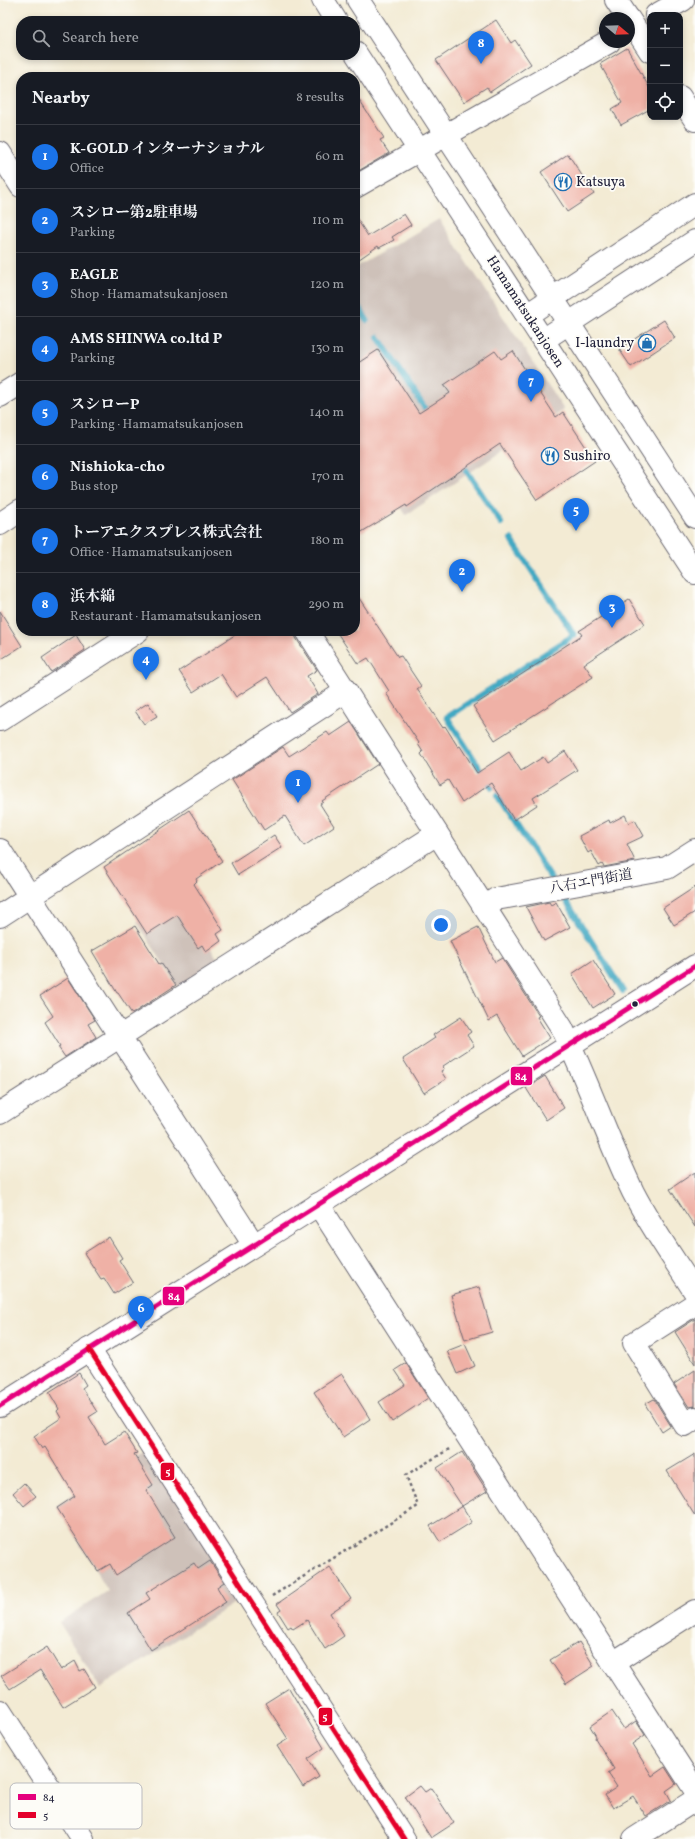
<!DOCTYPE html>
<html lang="en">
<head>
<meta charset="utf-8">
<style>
	body { margin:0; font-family:Vollkorn,"Noto Serif JP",serif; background:#242831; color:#f1f3f6 }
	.controls { position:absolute; right:12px; top:12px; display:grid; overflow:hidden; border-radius:8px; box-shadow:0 2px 6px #0003 }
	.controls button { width:36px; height:36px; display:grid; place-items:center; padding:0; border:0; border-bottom:1px solid #363941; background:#171b24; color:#f1f3f6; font:20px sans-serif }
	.compass { position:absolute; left:599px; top:12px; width:36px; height:36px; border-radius:50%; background:#171b24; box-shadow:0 2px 6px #0003; rotate:109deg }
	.you { position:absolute; left:441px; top:925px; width:14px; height:14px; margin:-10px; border:3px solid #fff; border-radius:50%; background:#1a73e8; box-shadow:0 0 0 6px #1a73e833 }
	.badge { display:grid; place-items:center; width:26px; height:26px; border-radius:50%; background:#1a73e8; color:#fff; font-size:13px; font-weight:700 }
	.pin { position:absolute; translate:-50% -33px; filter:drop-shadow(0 1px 2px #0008) }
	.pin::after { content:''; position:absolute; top:21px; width:14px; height:12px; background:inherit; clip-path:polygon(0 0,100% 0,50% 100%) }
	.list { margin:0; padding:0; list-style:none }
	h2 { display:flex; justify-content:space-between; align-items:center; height:52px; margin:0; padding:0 16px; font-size:17px }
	h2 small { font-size:13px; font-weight:400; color:#9ea1a6 }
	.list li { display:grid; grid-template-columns:26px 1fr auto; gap:12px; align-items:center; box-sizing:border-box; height:64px; padding:0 16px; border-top:1px solid #363941 }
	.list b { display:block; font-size:15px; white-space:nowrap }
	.list p { margin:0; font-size:13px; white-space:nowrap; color:#9ea1a6 }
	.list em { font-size:13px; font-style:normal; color:#9ea1a6 }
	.icon { flex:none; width:22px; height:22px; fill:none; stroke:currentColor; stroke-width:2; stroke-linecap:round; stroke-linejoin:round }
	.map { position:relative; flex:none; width:695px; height:1839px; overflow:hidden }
	.search { position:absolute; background:#171b24; box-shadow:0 2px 6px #0003; left:16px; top:16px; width:344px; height:44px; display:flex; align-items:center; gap:10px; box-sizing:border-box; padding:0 14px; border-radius:16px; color:#9ea1a6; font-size:15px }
	.panel { position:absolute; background:#171b24; box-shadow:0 2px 6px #0003; left:16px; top:72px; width:344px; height:564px; border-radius:16px }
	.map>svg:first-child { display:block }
</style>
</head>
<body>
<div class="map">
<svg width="695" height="1839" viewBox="0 0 695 1839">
	<rect width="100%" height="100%" fill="#fdfcf7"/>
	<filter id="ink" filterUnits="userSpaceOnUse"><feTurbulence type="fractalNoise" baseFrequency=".025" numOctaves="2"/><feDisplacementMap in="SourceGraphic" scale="8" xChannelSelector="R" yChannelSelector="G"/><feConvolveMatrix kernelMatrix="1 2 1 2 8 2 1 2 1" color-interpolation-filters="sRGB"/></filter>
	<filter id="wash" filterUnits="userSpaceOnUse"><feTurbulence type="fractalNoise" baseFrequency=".012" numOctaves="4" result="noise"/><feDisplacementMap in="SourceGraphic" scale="16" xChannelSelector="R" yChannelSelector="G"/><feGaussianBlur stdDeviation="0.9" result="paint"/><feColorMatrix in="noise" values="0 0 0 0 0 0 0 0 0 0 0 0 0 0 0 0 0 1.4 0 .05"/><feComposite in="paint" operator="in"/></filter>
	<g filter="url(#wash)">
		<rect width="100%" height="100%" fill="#f3ebd4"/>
		<g fill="#cec1b9">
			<path d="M439 219 564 410 406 515 372 463 355 474V268Z"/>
			<path d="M177 896 221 964 180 990 137 922Z"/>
			<path d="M145 1450 241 1599 100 1688 59 1622 108 1591 56 1506Z"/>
		</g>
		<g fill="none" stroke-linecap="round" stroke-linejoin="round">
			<g stroke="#43a9c3" stroke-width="6">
				<path d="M355 302 367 320"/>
				<path d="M378 337 430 416"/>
				<path d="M460 461 501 523"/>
				<path d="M492 787 447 717 574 635 511 539"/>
				<path d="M497 795 554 883"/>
				<path d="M561 893 623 991"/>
			</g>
		</g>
		<g id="blocks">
			<g fill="#efb1a6">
				<path d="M496 20 511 43 515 40 531 64 490 92 487 87 464 102 436 60Z"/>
				<path d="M627 48 650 89V109L621 125 612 109 622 103 600 64Z"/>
				<path d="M355 94 384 138 380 140 389 153 355 173Z"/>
				<path d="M568 154 594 194 567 212 541 172Z"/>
				<path d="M404 214 411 225 392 237 394 240 379 248 378 246 355 262V216L368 236Z"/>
				<path d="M664 320 675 338 631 367 619 349Z"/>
				<path d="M378 350 419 413 450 393 444 385 495 351 501 359 513 351 556 417 563 412 595 461 537 500 500 444 407 507 406 505 355 536V365Z"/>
				<path d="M355 592 398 657 401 656 421 686 417 689 443 728 445 726 458 747 460 746 477 773 509 752 521 771 543 757 547 763 565 751 577 770 533 798 537 805 514 820 491 783 462 803 448 780 440 785 421 754 423 752 418 744 419 743 386 693 389 691 368 658 358 664 336 631H355Z"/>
				<path d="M629 599 645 624 584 664 593 677 495 740 473 706 582 635 579 631Z"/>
				<path d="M0 611 22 646 0 660Z"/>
				<path d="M241 631H295L296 638 317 670 307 676 318 694 290 712 267 677 236 697 221 674 193 692 179 671Z"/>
				<path d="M76 635 85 650 51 672 42 658Z"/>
				<path d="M148 703 157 716 144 724 135 711Z"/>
				<path d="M351 722 378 764 322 801 323 802 320 804 334 826 304 846 285 816 264 830 232 780 283 747 289 756 327 732 330 736Z"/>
				<path d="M189 810 222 861 196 879 197 881 194 884 223 930 217 934 221 941 206 952 202 945 198 948 177 915 147 934 104 867Z"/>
				<path d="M625 815 629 823 635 820 644 836 627 844 635 861 604 867 602 864 599 866 591 851 588 853 579 836 609 820 610 823Z"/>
				<path d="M274 835 282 847 238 875 231 863Z"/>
				<path d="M695 887V912L674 925 663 908Z"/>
				<path d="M549 902 551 905 556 902 570 927 544 941 526 907Z"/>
				<path d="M135 926 159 964 161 963 176 985 132 1014 118 993H117L92 951Z"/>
				<path d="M478 927 495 962 502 958 539 1016 537 1017 550 1038 522 1056 497 1016 489 1021 450 941Z"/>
				<path d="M593 960 615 994 593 1008 572 974Z"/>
				<path d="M68 978 95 1020 88 1024 96 1037 65 1057 58 1047 60 1046 45 1022 53 1016 40 996Z"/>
				<path d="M461 1017 471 1032 467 1035 474 1046 443 1066 444 1069 441 1071 446 1079 424 1093 403 1059 435 1038 433 1035Z"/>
				<path d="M545 1076 564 1108 546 1120 526 1088Z"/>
				<path d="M695 1172V1227L670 1189Z"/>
				<path d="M109 1237 122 1258 119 1260 133 1282 114 1294 104 1278 101 1279 84 1253Z"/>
				<path d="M479 1287 492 1332 465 1340 451 1295Z"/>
				<path d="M695 1319V1364L675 1332Z"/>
				<path d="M465 1344 475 1366 457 1374 447 1351Z"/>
				<path d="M406 1363 428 1398 392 1422 379 1402 405 1385 395 1370Z"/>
				<path d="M695 1370V1406L689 1407 674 1384Z"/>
				<path d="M79 1373 86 1385 82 1388 97 1412 89 1417 105 1444 124 1432 137 1453 134 1454 153 1485 146 1490 175 1537 116 1575 110 1564 98 1571 57 1508 75 1496 45 1447 42 1449 34 1436 61 1418 57 1411 59 1409 49 1392Z"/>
				<path d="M342 1374 370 1419 343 1437 314 1392Z"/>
				<path d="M654 1399 671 1426 662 1432 645 1404Z"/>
				<path d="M462 1452 487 1491 462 1506 472 1522 440 1542 430 1526 462 1506 437 1468Z"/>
				<path d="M695 1454V1516L667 1471Z"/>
				<path d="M24 1483 36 1496 24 1506 13 1493Z"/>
				<path d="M210 1561 224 1582 217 1587 226 1602 151 1650 128 1613 150 1599 146 1593 194 1563 198 1569Z"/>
				<path d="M330 1567 351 1599 330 1613 344 1636 325 1649 307 1620 293 1629 291 1626 288 1628 278 1612 281 1610 277 1604Z"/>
				<path d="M579 1642 594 1666 566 1684 550 1660Z"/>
				<path d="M47 1647 61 1670 75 1661 80 1671 84 1669 95 1687 63 1707 40 1670 10 1689 1 1676Z"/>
				<path d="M289 1688 324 1748 308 1759 319 1777 303 1787 277 1746 288 1739 265 1703Z"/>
				<path d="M612 1711 624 1729 636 1721 645 1735 632 1744 652 1776 665 1767 676 1784 666 1791 671 1800 646 1816 633 1796 613 1808 605 1795 617 1787 608 1773 614 1769 595 1738 596 1736 590 1726Z"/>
				<path d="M420 1786 425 1792 431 1788 454 1823 431 1838 405 1797Z"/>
			</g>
		</g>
	</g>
	<g filter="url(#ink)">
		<use href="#blocks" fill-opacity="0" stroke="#6b6871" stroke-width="1"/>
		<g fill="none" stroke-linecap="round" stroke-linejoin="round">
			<defs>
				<g id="street">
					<path d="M616 0 628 18"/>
					<path d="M656 15 683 0"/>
					<path d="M629 19 650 51"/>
					<path d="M680 97 695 120"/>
					<path d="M0 153 21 186"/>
					<path d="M355 187 609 42"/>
					<path d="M0 396 21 383"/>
					<path d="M0 524 21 510"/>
					<path d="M307 631 562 1028C588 1081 607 1138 633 1192 651 1227 674 1259 695 1292"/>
					<path d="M0 720 138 631"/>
					<path d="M0 850 254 1245"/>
					<path d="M484 907 496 899 667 868 695 850"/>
					<path d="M0 916 346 691"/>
					<path d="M0 1113 437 834"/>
					<path d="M318 1204 695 1790"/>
					<path d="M695 1304 634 1343 685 1425 695 1418"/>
					<path d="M89 1349 404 1839"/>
					<path d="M613 1663 695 1611"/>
					<path d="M0 1711 83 1839"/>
					<path d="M634 1839 695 1800"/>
				</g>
				<g id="secondary">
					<path d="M527 315 695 204"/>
					<path d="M543 340 695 241"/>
					<path d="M0 1406 695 966"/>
				</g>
				<g id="primary">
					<path d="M323 0 336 21"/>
					<path d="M358 0 695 517"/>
					<path d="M355 52 695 573"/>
				</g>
			</defs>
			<use href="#street" stroke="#6b6871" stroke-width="24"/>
			<use href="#secondary" stroke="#6b6871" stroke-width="24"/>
			<use href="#primary" stroke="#6b6871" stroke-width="24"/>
			<path stroke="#6b6871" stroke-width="2.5" stroke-dasharray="3 3" stroke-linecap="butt" d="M272 1596 418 1506 406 1475 451 1448"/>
			<use href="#street" stroke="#fff" stroke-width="22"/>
			<use href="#secondary" stroke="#fff" stroke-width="22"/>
			<use href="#primary" stroke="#fff" stroke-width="22"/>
			<defs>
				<path id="bus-1" d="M0 1406 695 966"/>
				<path id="bus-2" d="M89 1349 404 1839"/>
			</defs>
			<use href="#bus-1" stroke="#fdfcf7" stroke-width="8"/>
			<use href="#bus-2" stroke="#fdfcf7" stroke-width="8"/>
			<use href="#bus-1" stroke="#e5007d" stroke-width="5"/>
			<use href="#bus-2" stroke="#e4002b" stroke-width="5"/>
		</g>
	</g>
	<defs>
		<symbol id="restaurant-ring" viewBox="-11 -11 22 22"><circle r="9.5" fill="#fdfcf7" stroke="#1f6fb2" stroke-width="1.5"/><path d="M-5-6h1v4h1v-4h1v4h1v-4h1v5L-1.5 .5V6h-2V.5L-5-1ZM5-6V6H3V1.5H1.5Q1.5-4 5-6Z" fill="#1f6fb2"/></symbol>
		<symbol id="shop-ring" viewBox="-11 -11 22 22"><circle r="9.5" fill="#fdfcf7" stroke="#1f6fb2" stroke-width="1.5"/><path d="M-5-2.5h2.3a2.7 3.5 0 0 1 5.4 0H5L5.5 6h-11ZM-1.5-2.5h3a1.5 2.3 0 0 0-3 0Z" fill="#1f6fb2"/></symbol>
	</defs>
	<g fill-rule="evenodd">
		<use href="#restaurant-ring" x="553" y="172" width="20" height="20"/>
		<use href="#shop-ring" x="637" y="333" width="20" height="20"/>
		<use href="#restaurant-ring" x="540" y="446" width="20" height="20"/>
	</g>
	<circle fill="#22223b" stroke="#fdfcf7" stroke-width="1.5" cx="635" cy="1004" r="3.5"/>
	<g text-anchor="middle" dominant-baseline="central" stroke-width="3.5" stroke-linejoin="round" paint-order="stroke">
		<g font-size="14" fill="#22223b" stroke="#fdfcf7" text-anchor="start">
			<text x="576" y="182">Katsuya</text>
			<text x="634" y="343" text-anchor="end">I-laundry</text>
			<text x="563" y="456">Sushiro</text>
		</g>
		<g font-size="14" fill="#22223b" stroke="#fdfcf7">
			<text transform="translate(525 312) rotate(57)">Hamamatsukanjosen</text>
			<text transform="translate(591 882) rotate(-10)">八右エ門街道</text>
		</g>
	</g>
	<rect x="10" y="1783" width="132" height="46" rx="6" fill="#fdfcf7" stroke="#bbbbbf" stroke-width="1"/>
	<rect x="18" y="1794" width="18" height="6" fill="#e5007d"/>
	<rect x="18" y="1812" width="18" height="6" fill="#e4002b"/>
	<g font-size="11" fill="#22223b">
		<text x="43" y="1801">84</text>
		<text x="43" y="1819">5</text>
	</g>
	<g stroke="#fdfcf7" stroke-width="1.5">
		<rect x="510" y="1066" width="23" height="20" rx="4" fill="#e5007d"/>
		<rect x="162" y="1286" width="23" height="20" rx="4" fill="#e5007d"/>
		<rect x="160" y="1462" width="15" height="19" rx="4" fill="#e4002b"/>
		<rect x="318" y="1707" width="15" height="19" rx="4" fill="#e4002b"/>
	</g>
	<g font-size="11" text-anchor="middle" font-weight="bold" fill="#fff">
		<text x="521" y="1080">84</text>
		<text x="174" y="1300">84</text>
		<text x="168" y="1475">5</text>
		<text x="325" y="1720">5</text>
	</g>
</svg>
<div class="controls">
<button>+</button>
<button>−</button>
<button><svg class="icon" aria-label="locate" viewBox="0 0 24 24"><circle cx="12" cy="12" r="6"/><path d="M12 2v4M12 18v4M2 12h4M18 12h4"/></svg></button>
</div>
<svg class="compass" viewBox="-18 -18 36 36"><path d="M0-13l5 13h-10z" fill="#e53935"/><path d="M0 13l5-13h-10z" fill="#9ea1a6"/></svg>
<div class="you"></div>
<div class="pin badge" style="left:298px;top:803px">1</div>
<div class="pin badge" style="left:462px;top:592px">2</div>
<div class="pin badge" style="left:612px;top:628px">3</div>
<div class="pin badge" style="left:146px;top:680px">4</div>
<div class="pin badge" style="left:576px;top:531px">5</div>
<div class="pin badge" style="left:141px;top:1329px">6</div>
<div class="pin badge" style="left:531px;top:402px">7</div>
<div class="pin badge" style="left:481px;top:64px">8</div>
<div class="search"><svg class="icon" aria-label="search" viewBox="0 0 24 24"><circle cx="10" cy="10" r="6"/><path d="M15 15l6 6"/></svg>Search here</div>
<section class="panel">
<h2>Nearby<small>8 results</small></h2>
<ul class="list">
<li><span class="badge">1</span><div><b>K-GOLD インターナショナル</b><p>Office</p></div><em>60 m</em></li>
<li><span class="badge">2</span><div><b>スシロー第2駐車場</b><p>Parking</p></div><em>110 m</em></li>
<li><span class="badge">3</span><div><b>EAGLE</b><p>Shop · Hamamatsukanjosen</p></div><em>120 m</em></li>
<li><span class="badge">4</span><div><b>AMS SHINWA co.ltd P</b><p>Parking</p></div><em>130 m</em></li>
<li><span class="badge">5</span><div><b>スシローP</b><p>Parking · Hamamatsukanjosen</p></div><em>140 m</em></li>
<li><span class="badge">6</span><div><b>Nishioka-cho</b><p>Bus stop</p></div><em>170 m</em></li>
<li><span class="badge">7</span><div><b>トーアエクスプレス株式会社</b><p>Office · Hamamatsukanjosen</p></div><em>180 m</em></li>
<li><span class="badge">8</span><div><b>浜木綿</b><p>Restaurant · Hamamatsukanjosen</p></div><em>290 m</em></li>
</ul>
</section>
</div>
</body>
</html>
